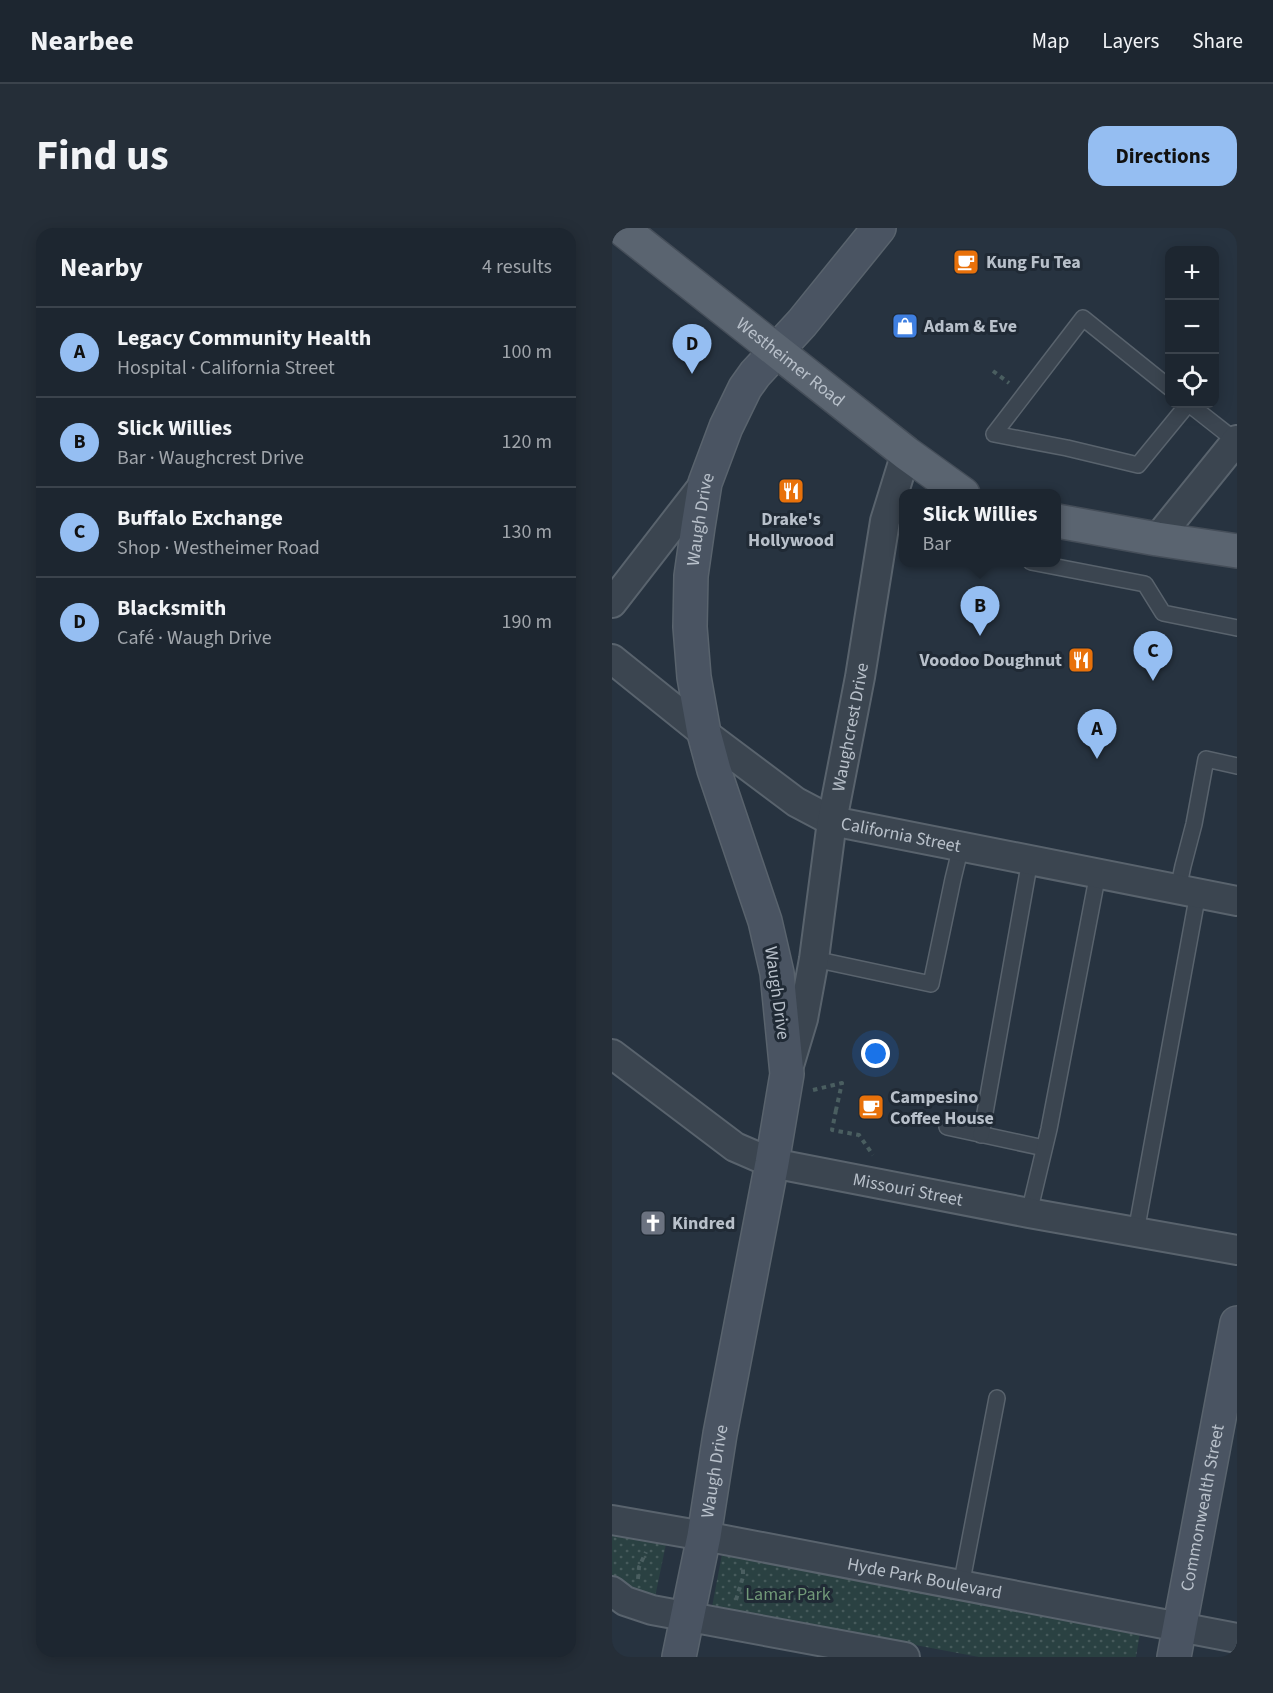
<!DOCTYPE html>
<html lang="en">
<head>
<meta charset="utf-8">
<style>
	body { margin:0; font-family:"Source Sans 3",sans-serif; background:#252e38; color:#f1f3f6 }
	.controls { position:absolute; right:18px; top:18px; display:grid; overflow:hidden; border-radius:12px; box-shadow:0 3px 15px #0003 }
	.controls button { width:54px; height:54px; display:grid; place-items:center; padding:0; border:0; border-bottom:2px solid #3b434c; background:#1d2630; color:#f1f3f6; font:30px sans-serif }
	.you { position:absolute; left:264px; top:826px; width:21px; height:21px; margin:-15px; border:4px solid #fff; border-radius:50%; background:#1a73e8; box-shadow:0 0 0 9px #1a73e833 }
	.badge { display:grid; place-items:center; width:39px; height:39px; border-radius:50%; background:#95bef2; color:#111; font-size:20px; font-weight:700 }
	.pin { position:absolute; translate:-50% -50px; filter:drop-shadow(0 2px 3px #0008) }
	.pin::after { content:''; position:absolute; top:32px; width:21px; height:18px; background:inherit; clip-path:polygon(0 0,100% 0,50% 100%) }
	.popup { position:absolute; left:287px; top:261px; width:162px; height:78px; box-sizing:border-box; display:grid; place-content:center; border-radius:12px; background:#1d2630; filter:drop-shadow(0 2px 4px #0005); font-size:20px; white-space:nowrap; color:#a0a5ab }
	.popup b { font-size:22px; color:#f1f3f6 }
	.popup::after { content:''; position:absolute; left:50%; top:100%; margin-left:-12px; border:12px solid transparent; border-top-color:#1d2630 }
	.list { margin:0; padding:0; list-style:none }
	h2 { display:flex; justify-content:space-between; align-items:center; height:78px; margin:0; padding:0 24px; font-size:26px }
	h2 small { font-size:20px; font-weight:400; color:#a0a5ab }
	.list li { display:grid; grid-template-columns:39px 1fr auto; gap:18px; align-items:center; box-sizing:border-box; height:90px; padding:0 24px; border-top:2px solid #3b434c }
	.list b { display:block; font-size:22px; white-space:nowrap }
	.list p { margin:0; font-size:20px; white-space:nowrap; color:#a0a5ab }
	.list em { font-size:20px; font-style:normal; color:#a0a5ab }
	.icon { flex:none; width:33px; height:33px; fill:none; stroke:currentColor; stroke-width:2; stroke-linecap:round; stroke-linejoin:round }
	.map { position:relative; flex:none; width:625px; height:1429px; overflow:hidden; border-radius:18px }
	header { display:flex; align-items:center; gap:36px; box-sizing:border-box; height:84px; padding:0 30px; background:#1d2630; border-bottom:2px solid #3b434c }
	header strong { font-size:28px }
	nav { display:flex; gap:33px; margin-inline-start:auto; font-size:21px }
	.intro { display:flex; align-items:center; justify-content:space-between; box-sizing:border-box; height:144px; padding:0 36px }
	h1 { margin:0; font-size:42px }
	.button { padding:15px 27px; border-radius:18px; background:#95bef2; color:#111; font-size:21px; font-weight:700 }
	main { display:flex; gap:36px; padding:0 36px }
	aside { flex:1; background:#1d2630; border-radius:18px; box-shadow:0 3px 15px #0003 }
	.map>svg:first-child { display:block }
</style>
</head>
<body>
<header>
<strong>Nearbee</strong>
<nav><a>Map</a><a>Layers</a><a>Share</a></nav>
</header>
<div class="intro"><h1>Find us</h1><a class="button">Directions</a></div>
<main>
<aside>
<h2>Nearby<small>4 results</small></h2>
<ul class="list">
<li><span class="badge">A</span><div><b>Legacy Community Health</b><p>Hospital · California Street</p></div><em>100 m</em></li>
<li><span class="badge">B</span><div><b>Slick Willies</b><p>Bar · Waughcrest Drive</p></div><em>120 m</em></li>
<li><span class="badge">C</span><div><b>Buffalo Exchange</b><p>Shop · Westheimer Road</p></div><em>130 m</em></li>
<li><span class="badge">D</span><div><b>Blacksmith</b><p>Café · Waugh Drive</p></div><em>190 m</em></li>
</ul>
</aside>
<div class="map">
<svg width="625" height="1429" viewBox="0 0 625 1429">
	<defs>
		<pattern id="park-dots" width="8" height="8" patternUnits="userSpaceOnUse" patternTransform="scale(1.5)"><rect width="8" height="8" fill="#2a4142"/><path d="M2 2h.1M6 6h.1" fill="none" stroke="#475b5c" stroke-width="1.8" stroke-linecap="round"/></pattern>
	</defs>
	<rect width="100%" height="100%" fill="#273340"/>
	<g fill="url(#park-dots)">
		<path d="M0 1305 54 1316 43 1369 16 1363 0 1351Z"/>
		<path d="M110 1326 528 1405 524 1429H367L100 1379Z"/>
	</g>
	<g fill="none" stroke-linecap="round" stroke-linejoin="round">
		<defs>
			<g id="lane">
				<path d="M558 160 471 90 382 206 455 220 526 237 576 176"/>
				<path d="M577 176 624 213"/>
				<path d="M419 334 533 356 551 385 625 400"/>
				<path d="M566 661 571 638 582 596 594 531 625 538"/>
				<path d="M202 731 319 756 341 651 349 618"/>
				<path d="M335 899 432 920"/>
				<path d="M369 907 418 632"/>
				<path d="M417 985 437 901 486 645"/>
				<path d="M524 1004 586 665"/>
				<path d="M349 1358 385 1170"/>
			</g>
			<g id="street">
				<path d="M545 311 625 212"/>
				<path d="M0 375 93 255"/>
				<path id="s1" d="M0 431 92 505 184 574 220 593 625 673"/>
				<path id="s2" d="M0 826 123 919 160 935 417 985 625 1022"/>
				<path id="s3" d="M176 841 191 791 202 731 220 593 248 449 273 293 294 225"/>
				<path id="s4" d="M0 1292 92 1308 625 1410"/>
				<path d="M0 1363 13 1373 40 1382 293 1429"/>
			</g>
			<g id="secondary">
				<path id="s5" d="M67 1429 92 1308 108 1206 160 935 175 846 165 745 153 693 102 542 92 505 82 449 78 399 79 348 86 299 93 255 114 199 133 160 143 146 190 95 267 0"/>
				<path id="s6" d="M562 1429 625 1095"/>
			</g>
			<g id="primary">
				<path id="s7" d="M9 0 294 225 351 266"/>
				<path d="M445 293 545 311 625 323"/>
			</g>
		</defs>
		<use href="#lane" stroke="#59636d" stroke-width="18"/>
		<use href="#street" stroke="#59636d" stroke-width="32"/>
		<use href="#secondary" stroke="#59636d" stroke-width="36"/>
		<use href="#primary" stroke="#454e59" stroke-width="36"/>
		<g stroke="#4a5e60" stroke-width="4" stroke-dasharray="4.5 4.5" stroke-linecap="butt">
			<path d="M381 143 397 155"/>
			<path d="M201 862 230 855 224 882 227 883"/>
			<path d="M224 882 220 902 247 907 261 927"/>
			<path d="M26 1351 27 1339 34 1324"/>
			<path d="M124 1372 131 1349V1341"/>
		</g>
		<use href="#lane" stroke="#3b4550" stroke-width="15"/>
		<use href="#street" stroke="#3b4550" stroke-width="28"/>
		<use href="#secondary" stroke="#4a5462" stroke-width="33"/>
		<use href="#primary" stroke="#5a6470" stroke-width="33"/>
	</g>
	<defs>
		<symbol id="cafe-square" viewBox="-11 -11 22 22"><rect x="-9" y="-9" width="18" height="18" rx="4" fill="#e8710a" stroke="#202a35"/><path d="M-5.5-4.5H6V0H3Q3 3.5 0 3.5H-2.5Q-5.5 3.5-5.5 0ZM3-3.2v2h1.7v-2ZM-6 4.5H4V6H-6Z" fill="#fff"/></symbol>
		<symbol id="shop-square" viewBox="-11 -11 22 22"><rect x="-9" y="-9" width="18" height="18" rx="4" fill="#3f7fe0" stroke="#202a35"/><path d="M-5-2.5h2.3a2.7 3.5 0 0 1 5.4 0H5L5.5 6h-11ZM-1.5-2.5h3a1.5 2.3 0 0 0-3 0Z" fill="#fff"/></symbol>
		<symbol id="restaurant-square" viewBox="-11 -11 22 22"><rect x="-9" y="-9" width="18" height="18" rx="4" fill="#e8710a" stroke="#202a35"/><path d="M-5-6h1v4h1v-4h1v4h1v-4h1v5L-1.5 .5V6h-2V.5L-5-1ZM5-6V6H3V1.5H1.5Q1.5-4 5-6Z" fill="#fff"/></symbol>
		<symbol id="church-square" viewBox="-11 -11 22 22"><rect x="-9" y="-9" width="18" height="18" rx="4" fill="#6b7280" stroke="#202a35"/><path d="M-1.2-6h2.4v3.5h3.3v2.4h-3.3V6h-2.4V-.1h-3.3v-2.4h3.3Z" fill="#fff"/></symbol>
	</defs>
	<g fill-rule="evenodd">
		<use href="#cafe-square" x="339" y="19" width="30" height="30"/>
		<use href="#shop-square" x="278" y="83" width="30" height="30"/>
		<use href="#restaurant-square" x="164" y="248" width="30" height="30"/>
		<use href="#restaurant-square" x="454" y="417" width="30" height="30"/>
		<use href="#cafe-square" x="244" y="864" width="30" height="30"/>
		<use href="#church-square" x="26" y="980" width="30" height="30"/>
	</g>
	<g text-anchor="middle" dominant-baseline="central" stroke-width="6" stroke-linejoin="round" paint-order="stroke">
		<g font-size="18" font-weight="bold" fill="#b8c0ca" stroke="#202a35" text-anchor="start">
			<text x="374" y="34">Kung Fu Tea</text>
			<text x="312" y="98">Adam &amp; Eve</text>
			<text x="179" y="291" text-anchor="middle">Drake's<tspan x="179" dy="21">Hollywood</tspan></text>
			<text x="450" y="432" text-anchor="end">Voodoo Doughnut</text>
			<text x="278" y="869">Campesino<tspan x="278" dy="21">Coffee House</tspan></text>
			<text x="60" y="995">Kindred</text>
		</g>
		<g font-size="18" fill="#b8c0ca" stroke="#202a35">
			<text stroke="none"><textPath href="#s7" startOffset="216">Westheimer Road</textPath></text>
			<text stroke="none"><textPath href="#s5" startOffset="1161">Waugh Drive</textPath></text>
			<text stroke="none"><textPath href="#s3" startOffset="348">Waughcrest Drive</textPath></text>
			<text stroke="none"><textPath href="#s1" startOffset="344">California Street</textPath></text>
			<text transform="translate(165 765) rotate(82)">Waugh Drive</text>
			<text stroke="none"><textPath href="#s2" startOffset="333">Missouri Street</textPath></text>
			<text stroke="none"><textPath href="#s5" startOffset="189">Waugh Drive</textPath></text>
			<text stroke="none"><textPath href="#s6" startOffset="152">Commonwealth Street</textPath></text>
			<text stroke="none"><textPath href="#s4" startOffset="318">Hyde Park Boulevard</textPath></text>
		</g>
		<g font-size="18" fill="#719978" stroke="#202a35">
			<text x="176" y="1366">Lamar Park</text>
		</g>
	</g>
</svg>
<div class="controls">
<button>+</button>
<button>−</button>
<button><svg class="icon" aria-label="locate" viewBox="0 0 24 24"><circle cx="12" cy="12" r="6"/><path d="M12 2v4M12 18v4M2 12h4M18 12h4"/></svg></button>
</div>
<div class="you"></div>
<div class="pin badge" style="left:485px;top:531px">A</div>
<div class="pin badge" style="left:368px;top:408px">B</div>
<div class="popup"><b>Slick Willies</b>Bar</div>
<div class="pin badge" style="left:541px;top:453px">C</div>
<div class="pin badge" style="left:80px;top:146px">D</div>
</div>
</main>
</body>
</html>
